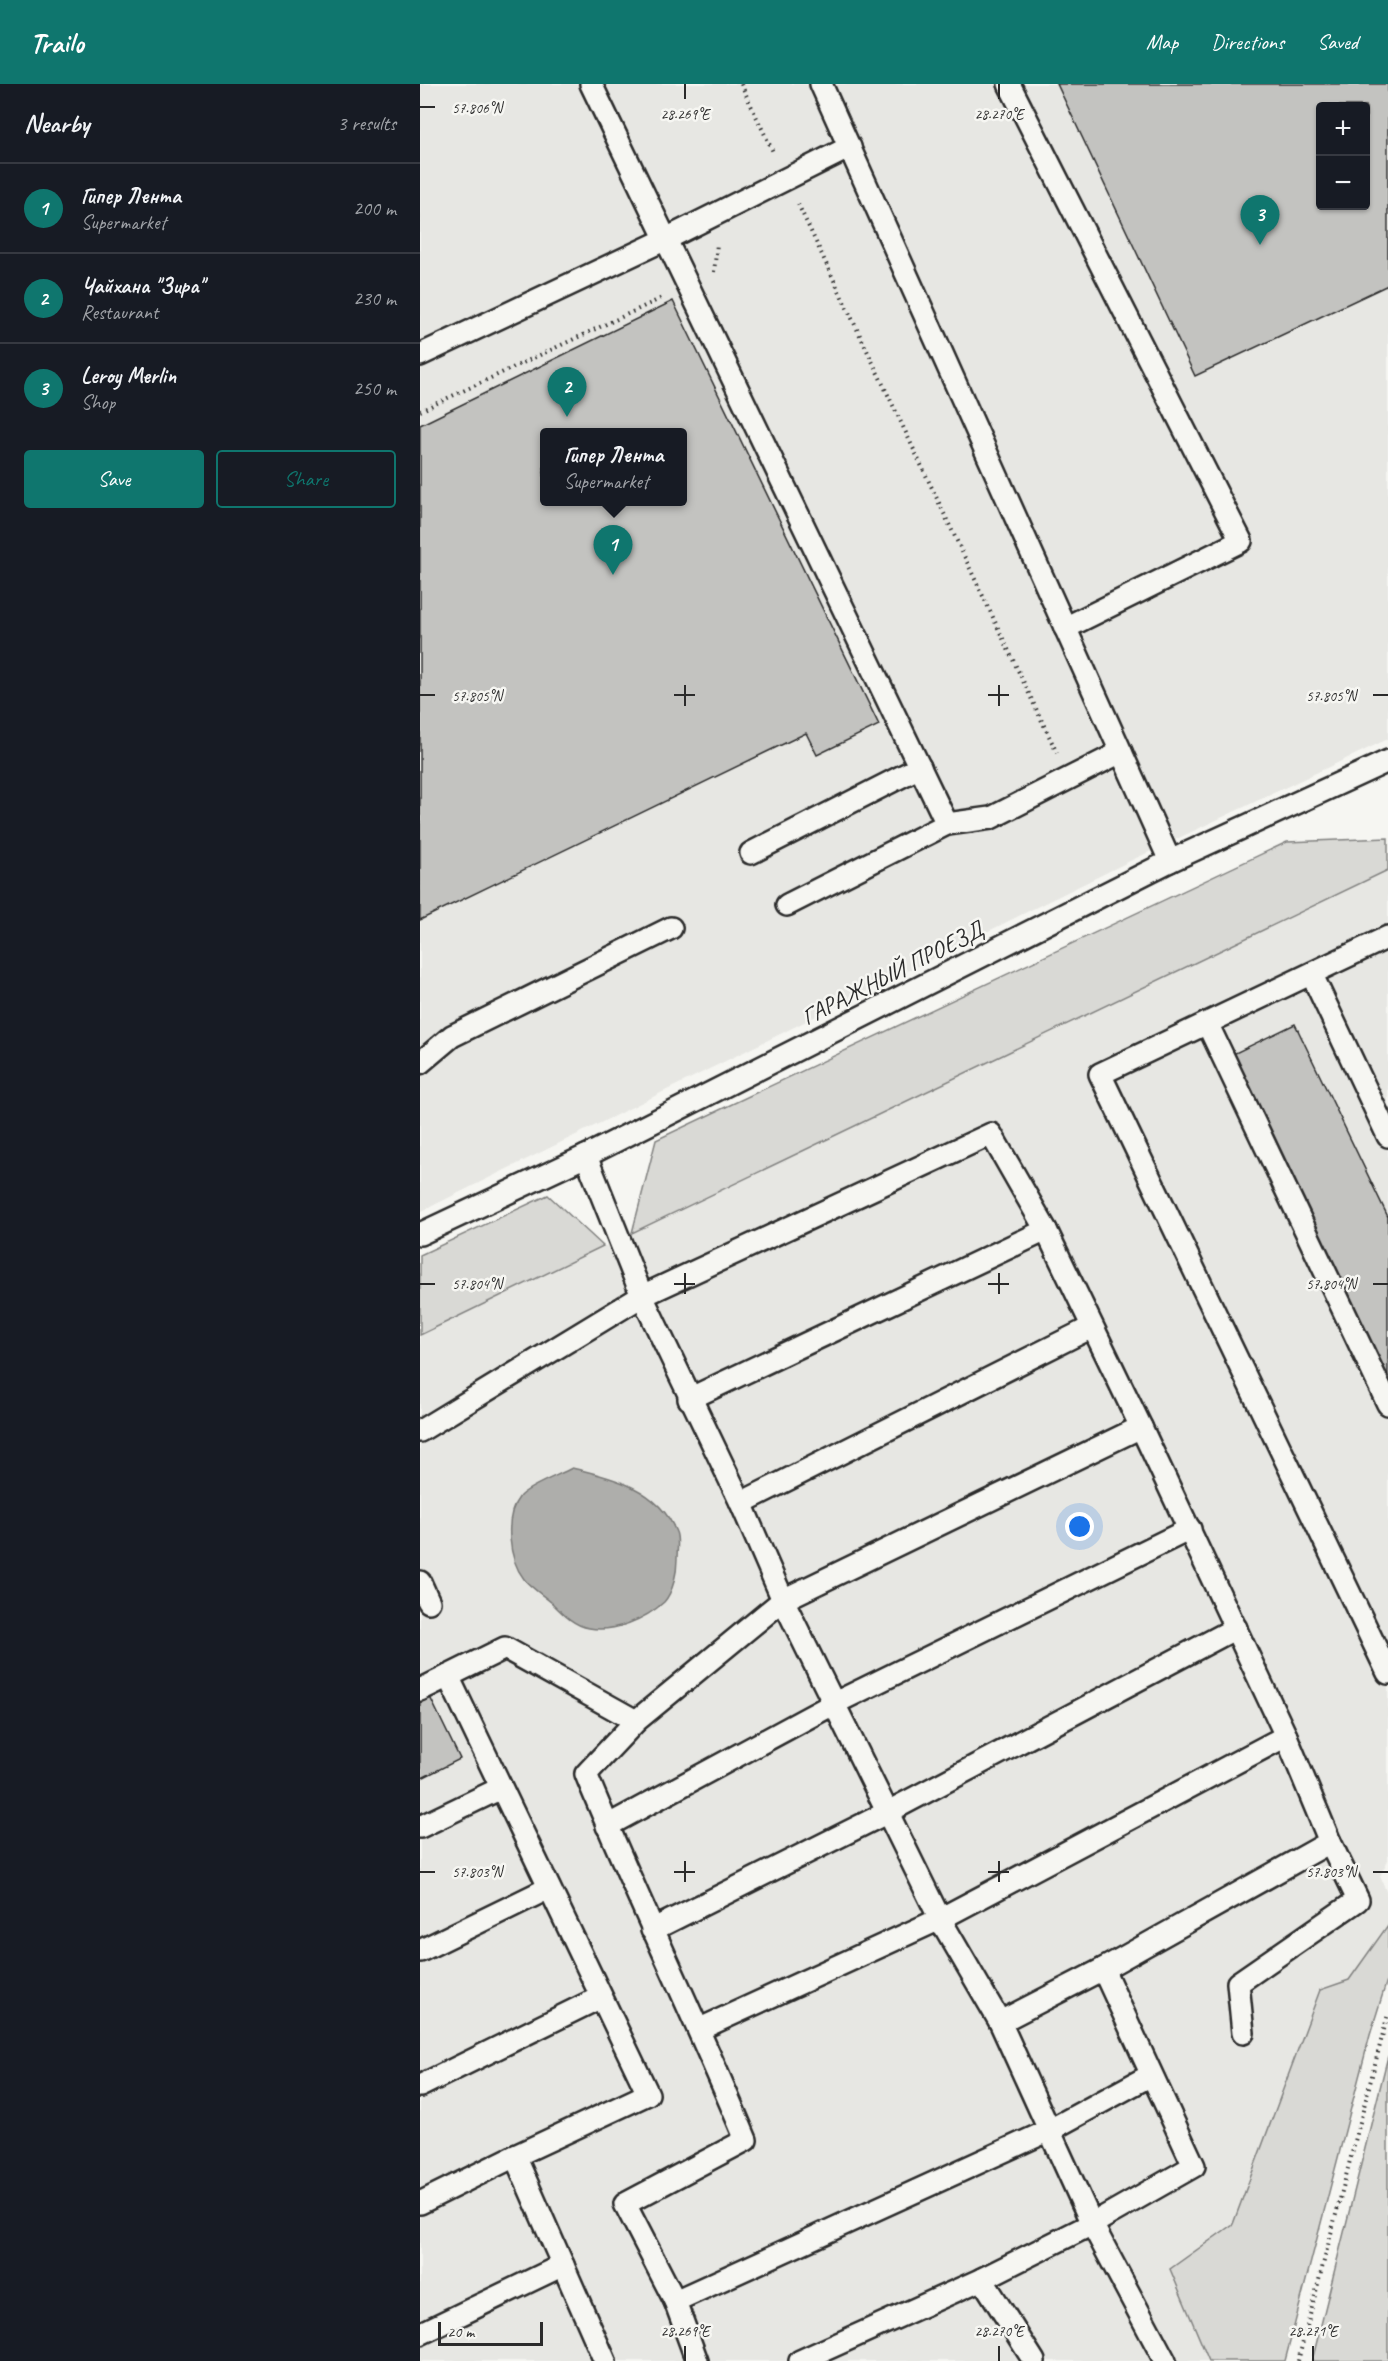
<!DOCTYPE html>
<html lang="en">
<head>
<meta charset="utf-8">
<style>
	body { margin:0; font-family:Caveat,sans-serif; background:#242831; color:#f1f3f6 }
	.controls { position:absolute; right:18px; top:18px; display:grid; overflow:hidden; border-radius:6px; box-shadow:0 2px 4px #0004 }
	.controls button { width:54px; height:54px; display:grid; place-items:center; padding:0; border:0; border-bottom:2px solid #363941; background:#171b24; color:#f1f3f6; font:30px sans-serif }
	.scale { position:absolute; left:18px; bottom:15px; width:105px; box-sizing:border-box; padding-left:6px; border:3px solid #2b2b2b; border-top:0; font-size:16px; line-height:21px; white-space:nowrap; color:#2b2b2b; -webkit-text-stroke:4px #f6f6f2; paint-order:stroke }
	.you { position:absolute; left:660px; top:1443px; width:21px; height:21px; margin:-15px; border:4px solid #fff; border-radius:50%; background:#1a73e8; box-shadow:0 0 0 9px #1a73e833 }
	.badge { display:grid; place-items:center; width:39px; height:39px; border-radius:50%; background:#0f766e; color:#fff; font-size:20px; font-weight:700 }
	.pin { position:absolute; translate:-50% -50px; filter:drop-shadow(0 2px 3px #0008) }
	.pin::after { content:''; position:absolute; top:32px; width:21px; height:18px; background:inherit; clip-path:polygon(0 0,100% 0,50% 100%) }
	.popup { position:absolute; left:120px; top:344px; width:147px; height:78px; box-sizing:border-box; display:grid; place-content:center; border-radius:6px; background:#171b24; filter:drop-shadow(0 2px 4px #0005); font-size:20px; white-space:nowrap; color:#9ea1a6 }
	.popup b { font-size:22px; color:#f1f3f6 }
	.popup::after { content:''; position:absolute; left:50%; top:100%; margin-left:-12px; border:12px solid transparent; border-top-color:#171b24 }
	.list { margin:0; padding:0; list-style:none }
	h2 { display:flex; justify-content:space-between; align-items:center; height:78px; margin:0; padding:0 24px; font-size:26px }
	h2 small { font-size:20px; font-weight:400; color:#9ea1a6 }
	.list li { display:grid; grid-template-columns:39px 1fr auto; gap:18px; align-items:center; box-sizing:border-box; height:90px; padding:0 24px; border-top:2px solid #363941 }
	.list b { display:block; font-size:22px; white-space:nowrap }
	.list p { margin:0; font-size:20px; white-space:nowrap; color:#9ea1a6 }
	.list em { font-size:20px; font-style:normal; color:#9ea1a6 }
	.actions { display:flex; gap:12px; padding:18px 24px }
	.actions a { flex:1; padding:14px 0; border:2px solid #0f766e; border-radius:6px; text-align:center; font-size:21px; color:#0f766e }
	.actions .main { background:#0f766e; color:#fff }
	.map { position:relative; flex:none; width:968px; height:2277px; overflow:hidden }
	header { display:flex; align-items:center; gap:36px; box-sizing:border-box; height:84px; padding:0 30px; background:#0f766e; color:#fff }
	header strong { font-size:28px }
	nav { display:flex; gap:33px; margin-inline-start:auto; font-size:21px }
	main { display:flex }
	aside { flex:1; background:#171b24 }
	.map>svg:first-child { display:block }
</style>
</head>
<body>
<header>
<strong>Trailo</strong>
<nav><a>Map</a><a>Directions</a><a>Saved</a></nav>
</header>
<main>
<aside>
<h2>Nearby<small>3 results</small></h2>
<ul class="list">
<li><span class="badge">1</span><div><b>Гипер Лента</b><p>Supermarket</p></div><em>200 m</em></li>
<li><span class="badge">2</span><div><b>Чайхана &quot;Зира&quot;</b><p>Restaurant</p></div><em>230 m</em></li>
<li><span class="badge">3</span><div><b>Leroy Merlin</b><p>Shop</p></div><em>250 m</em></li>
</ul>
<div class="actions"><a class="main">Save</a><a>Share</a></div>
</aside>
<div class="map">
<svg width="968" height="2277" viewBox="0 0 968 2277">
	<rect width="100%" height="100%" fill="#f6f6f2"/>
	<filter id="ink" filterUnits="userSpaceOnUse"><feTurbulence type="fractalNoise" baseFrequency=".0167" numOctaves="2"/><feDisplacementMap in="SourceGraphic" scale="12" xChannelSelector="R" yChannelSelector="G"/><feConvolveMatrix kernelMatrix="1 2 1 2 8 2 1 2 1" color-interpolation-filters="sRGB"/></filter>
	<g filter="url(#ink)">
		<g fill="#e7e7e3" fill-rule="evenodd">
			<path d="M0 0H968V655L710 777 0 1128ZM900 22H946V122H900ZM124 348H262V418H124Z"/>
			<path d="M968 786V1776L960 1792 968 1812V1841L929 1896 900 1907 813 2141 750 2185 789 2277H0V1251Z"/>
		</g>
		<g fill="#d9d9d5" stroke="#828280" stroke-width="1.5">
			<path d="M968 754V786L212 1149 236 1056 867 758Z"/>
			<path d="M128 1111 183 1162 0 1251V1171Z"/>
			<path d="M968 1841V1893L950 1951 865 2277H789L750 2185 813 2140 900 1906 929 1896Z"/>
			<path d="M968 1972V2277H892Z"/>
		</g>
		<path fill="#aeaeab" stroke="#7a7a78" stroke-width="1.5" d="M152 1384C192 1393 239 1405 256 1448 259 1455 257 1467 257 1475 257 1489 253 1508 244 1518 226 1535 193 1549 169 1544 154 1542 142 1529 132 1519 123 1511 111 1504 104 1495 89 1476 83 1433 100 1412 109 1402 139 1391 152 1384Z"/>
		<g fill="#c3c3c0" stroke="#2b2b2b" stroke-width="1.5" fill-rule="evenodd">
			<path d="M637 0H968V201L775 292ZM900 22H946V122H900Z"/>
			<path d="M253 217 459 641 397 671 386 649 0 836V341ZM124 348H262V418H124Z"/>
			<path d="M875 940 968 1133V1302L809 972Z"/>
			<path d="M10 1613 40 1675 0 1695V1618Z"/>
		</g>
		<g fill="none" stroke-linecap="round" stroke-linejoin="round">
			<defs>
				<g id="lane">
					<path d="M171 0 527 740"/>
					<path d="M401 0 750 777"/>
					<path d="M589 0 821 457 645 544"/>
					<path d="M0 271 244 156 430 63"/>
					<path d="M331 769 500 683"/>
					<path d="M367 821 527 740 571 734 701 668"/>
					<path d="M968 853 680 990 968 1589"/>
					<path d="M892 891 968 1052"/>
					<path d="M787 939 968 1320"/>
					<path d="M0 979 32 952 251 844"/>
					<path d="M166 1072 222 1212 321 1419 363 1516 520 1835 580 1938 672 2140 745 2277"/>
					<path d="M0 1150 166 1072 750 777 968 677"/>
					<path d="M269 1315 626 1146"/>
					<path d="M0 1347 222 1212 571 1050 626 1146 721 1343 866 1652 910 1758 683 1885 580 1938"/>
					<path d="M321 1419 672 1243"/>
					<path d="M0 1498 9 1518"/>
					<path d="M28 1592 228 2010 95 2072 185 2277"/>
					<path d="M0 1606 85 1564 216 1637 363 1516 721 1343"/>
					<path d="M216 1637 166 1690C216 1813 275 1933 326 2056L205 2120 255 2217 277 2277"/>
					<path d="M187 1742 415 1619 770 1445"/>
					<path d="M0 1743 81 1704"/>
					<path d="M232 1846 466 1729 816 1544"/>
					<path d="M0 1867 129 1804"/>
					<path d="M280 1945 520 1835 866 1652"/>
					<path d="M823 1949 818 1899 938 1816 910 1758"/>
					<path d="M0 2002 181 1913"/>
					<path d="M0 2119 95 2072"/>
					<path d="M562 2195 672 2140 774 2082 683 1885"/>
					<path d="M255 2217 630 2046 731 1991"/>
					<path d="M0 2250 143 2181"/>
					<path d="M380 2277 562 2195 614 2277"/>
				</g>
			</defs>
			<use href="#lane" stroke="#2b2b2b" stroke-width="26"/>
			<g stroke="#2b2b2b" stroke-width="4" stroke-dasharray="1.5 4.5" stroke-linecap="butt">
				<path d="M321 0 354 70"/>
				<path d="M378 120 637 669"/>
				<path d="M294 188 297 160"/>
				<path d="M0 327 242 214"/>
				<path d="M878 2277 968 1930"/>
			</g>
			<use href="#lane" stroke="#f6f6f2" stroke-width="21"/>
		</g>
	</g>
	<path fill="none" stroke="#2b2b2b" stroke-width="2" d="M265 0V15M579 0V15M0 23H15M265 601V622M579 601V622M0 611H15M254 611H275M568 611H589M953 611H968M265 1189V1210M579 1189V1210M0 1200H15M254 1200H275M568 1200H589M953 1200H968M265 1777V1798M579 1777V1798M0 1788H15M254 1788H275M568 1788H589M953 1788H968M265 2262V2277M579 2262V2277M893 2262V2277"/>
	<g text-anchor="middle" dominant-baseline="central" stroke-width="5" stroke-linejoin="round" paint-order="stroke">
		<g font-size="24" fill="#2b2b2b" stroke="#f6f6f2">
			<text transform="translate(472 889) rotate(-27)">ГАРАЖНЫЙ ПРОЕЗД</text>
		</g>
	</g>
	<g font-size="15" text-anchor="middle" fill="#2b2b2b" stroke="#f6f6f2" stroke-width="5" stroke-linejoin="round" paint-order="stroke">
		<text x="57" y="29">57.806°N</text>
		<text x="265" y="35">28.269°E</text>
		<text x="579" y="35">28.270°E</text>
		<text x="57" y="617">57.805°N</text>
		<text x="911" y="617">57.805°N</text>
		<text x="57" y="1205">57.804°N</text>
		<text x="911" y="1205">57.804°N</text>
		<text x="57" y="1793">57.803°N</text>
		<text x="911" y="1793">57.803°N</text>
		<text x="265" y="2252">28.269°E</text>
		<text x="579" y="2252">28.270°E</text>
		<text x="893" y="2252">28.271°E</text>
	</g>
</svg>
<div class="controls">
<button>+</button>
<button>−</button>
</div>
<div class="scale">20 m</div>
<div class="you"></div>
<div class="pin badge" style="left:193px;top:491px">1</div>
<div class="popup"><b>Гипер Лента</b>Supermarket</div>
<div class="pin badge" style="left:147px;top:333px">2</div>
<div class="pin badge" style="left:840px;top:161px">3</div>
</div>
</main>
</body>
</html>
